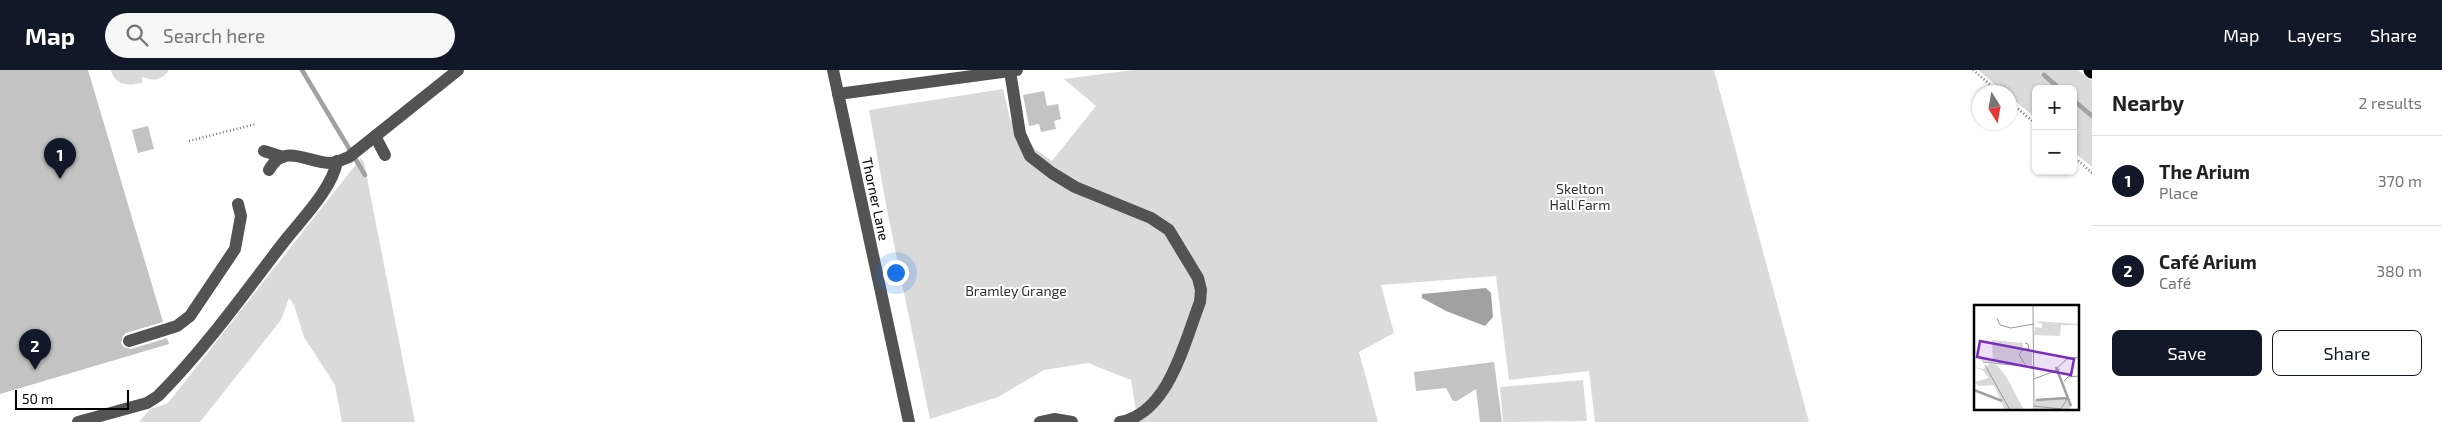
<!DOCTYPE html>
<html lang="en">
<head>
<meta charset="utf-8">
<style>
	body { margin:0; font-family:"Exo 2",sans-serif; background:#f6f6f6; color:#222 }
	.controls { position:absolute; right:15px; top:15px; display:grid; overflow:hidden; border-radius:8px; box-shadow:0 1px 4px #0004 }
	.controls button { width:45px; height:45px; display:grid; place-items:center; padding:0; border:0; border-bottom:1px solid #e0e0e0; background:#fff; color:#222; font:25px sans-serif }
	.compass { position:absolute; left:1972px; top:15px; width:45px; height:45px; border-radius:50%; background:#fff; box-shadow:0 1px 4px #0004; rotate:169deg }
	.scale { position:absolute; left:15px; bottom:12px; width:114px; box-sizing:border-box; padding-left:5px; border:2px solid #000; border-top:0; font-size:14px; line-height:18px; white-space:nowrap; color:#000; -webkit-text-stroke:4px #fff; paint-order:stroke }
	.you { position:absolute; left:895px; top:202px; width:18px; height:18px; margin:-12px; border:4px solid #fff; border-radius:50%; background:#1a73e8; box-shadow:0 0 0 8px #1a73e833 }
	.badge { display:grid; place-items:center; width:32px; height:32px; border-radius:50%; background:#111827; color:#fff; font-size:16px; font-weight:700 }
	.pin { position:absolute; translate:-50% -41px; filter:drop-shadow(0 1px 2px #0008) }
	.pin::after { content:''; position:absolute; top:26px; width:18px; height:15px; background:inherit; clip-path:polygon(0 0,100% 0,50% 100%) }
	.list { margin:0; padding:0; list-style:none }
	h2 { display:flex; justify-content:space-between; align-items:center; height:65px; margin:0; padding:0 20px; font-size:21px }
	h2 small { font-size:16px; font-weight:400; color:#767676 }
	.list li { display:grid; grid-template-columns:32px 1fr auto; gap:15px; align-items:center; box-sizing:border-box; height:90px; padding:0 20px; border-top:1px solid #e0e0e0 }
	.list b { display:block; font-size:19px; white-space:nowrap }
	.list p { margin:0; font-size:16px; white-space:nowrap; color:#767676 }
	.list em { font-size:16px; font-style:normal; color:#767676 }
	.actions { display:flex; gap:10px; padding:15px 20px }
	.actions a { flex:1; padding:11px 0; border:1px solid #111827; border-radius:8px; text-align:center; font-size:18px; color:#111827 }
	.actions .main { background:#111827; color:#fff }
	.icon { flex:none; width:28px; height:28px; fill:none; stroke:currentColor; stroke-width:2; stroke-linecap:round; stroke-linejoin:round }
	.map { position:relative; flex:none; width:2092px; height:352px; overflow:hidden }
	header { display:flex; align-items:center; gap:30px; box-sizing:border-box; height:70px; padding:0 25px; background:#111827; color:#fff }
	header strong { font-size:24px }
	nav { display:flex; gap:28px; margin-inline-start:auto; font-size:18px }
	.search { width:350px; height:45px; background:#f6f6f6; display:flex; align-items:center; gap:12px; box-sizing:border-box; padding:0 18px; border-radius:28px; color:#767676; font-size:19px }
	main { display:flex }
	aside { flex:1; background:#fff }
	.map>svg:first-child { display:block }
</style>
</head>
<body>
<header>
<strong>Map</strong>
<div class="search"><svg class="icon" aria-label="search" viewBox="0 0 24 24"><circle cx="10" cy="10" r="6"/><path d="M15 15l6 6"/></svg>Search here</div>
<nav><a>Map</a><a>Layers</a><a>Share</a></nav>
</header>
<main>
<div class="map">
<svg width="2092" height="352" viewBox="0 0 2092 352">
	<rect width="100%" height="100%" fill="#fff"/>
	<g fill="#dadada">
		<path d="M111 0H168V2C159 11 154 11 142 7V13C128 16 115 16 111 0Z"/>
		<path d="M1133 0H1714L1809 352H1595L1589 301 1509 310 1496 206 1381 215 1394 263 1359 282 1378 352H1138L1131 310 1088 293 1044 300 998 327 930 349 887 140 869 40 1003 19 1010 49 1035 79 1052 91 1096 36 1064 9Z"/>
		<path d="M1978 0H2078L2092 11V97L2073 81V19H2036V48L2010 27V22H2004Z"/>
		<path d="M361 88 364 93 415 352H342L335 315 304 267 294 235 289 228 281 250 200 352H139L150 339 168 333Z"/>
		<path d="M1583 310 1587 351 1503 352 1500 317Z"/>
	</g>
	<path fill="#a1a1a1" d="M1486 218 1491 223 1493 247 1485 256 1446 241 1422 228V224Z"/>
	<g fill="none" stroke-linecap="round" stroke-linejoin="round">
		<g stroke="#a1a1a1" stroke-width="4.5">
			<path d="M302 0 365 105"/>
			<path d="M2044 5 2060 19"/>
			<path d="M2073 30 2092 46"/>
		</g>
	</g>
	<g fill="#c3c3c3">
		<path d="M0 0H88L163 252 126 263 123 266 121 273 124 277 131 279 167 268 169 274 0 324Z"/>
		<path d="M1044 21 1047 36 1058 34 1061 49 1054 51 1056 59 1041 62 1039 54 1029 56 1023 25Z"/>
		<path d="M148 56 154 79 138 83 132 60Z"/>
		<path d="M1494 292 1502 352H1480L1476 319 1457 331H1453L1446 318 1416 321 1414 302Z"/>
	</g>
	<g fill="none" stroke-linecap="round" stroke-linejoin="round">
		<defs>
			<path id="highway" d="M2091 0 2092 1"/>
		</defs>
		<use href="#highway" stroke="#dbdbdb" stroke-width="16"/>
		<g stroke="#757575" stroke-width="2.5" stroke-dasharray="1 2.5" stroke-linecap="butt">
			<path d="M1973 0 1999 22"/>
			<path d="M2010 32 2036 54"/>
			<path d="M189 71 256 54"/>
			<path d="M2073 86 2092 103"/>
		</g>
		<g stroke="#535353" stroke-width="12">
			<path d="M833 0 909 352"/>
			<path d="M1010 1 1020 64 1030 86 1052 103 1075 117 1151 148 1169 160 1198 208 1201 220 1200 232C1184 273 1169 343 1120 352"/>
			<path d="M838 24 1017 0"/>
			<path d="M375 66 385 85"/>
			<path d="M264 81 283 87"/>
			<path d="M269 100C284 72 308 93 330 93 337 93 343 89 349 87L458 0"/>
			<path d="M129 271 177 256 190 246 235 179 241 146 238 134"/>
			<path d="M78 352 147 333 158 326C204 280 243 225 283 173 300 151 333 118 337 91"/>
			<path d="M1040 352 1054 349 1072 352"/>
		</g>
		<use href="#highway" stroke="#000" stroke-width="15"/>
	</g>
	<g text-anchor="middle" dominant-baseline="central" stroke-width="4" stroke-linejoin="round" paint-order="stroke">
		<g font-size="14" fill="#313131" stroke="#fff">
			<text x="1580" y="118">Skelton<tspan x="1580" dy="16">Hall Farm</tspan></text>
			<text x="1016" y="220">Bramley Grange</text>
		</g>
		<g font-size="14" fill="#000" stroke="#fff">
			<text transform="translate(876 129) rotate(78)">Thorner Lane</text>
		</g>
	</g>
	<g transform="translate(1974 235)">
		<rect width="105" height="105" fill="#fff"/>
		<path d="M61 16 105 19V20H87L86 31 60 30 61 22 68 23V19ZM18 35 49 38V46H58V61L52 60 50 57 49 60 7 56 0 44 9 54 19 56ZM16 58 23 60 33 73 50 105H31L20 80 5 81 0 77 15 73 8 65 0 62 10 64ZM94 93 97 102 93 105H61V95Z" fill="#dadada"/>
		<path fill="none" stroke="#a1a1a1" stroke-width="2.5" d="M82 62 97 101M0 85 28 96M62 95 93 93"/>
		<path fill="none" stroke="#999" stroke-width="1" d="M59 0 60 105M23 13 26 20 37 23 60 19M51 38 54 39 55 44 48 45 45 50 52 61M9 57 59 62M11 60 36 105M83 63 93 54 105 52M60 74 86 64M90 76 94 72 105 71M60 101 87 104 93 94"/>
		<path fill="#7b2cbf" fill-opacity="0.15" stroke="#7b2cbf" stroke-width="2.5" d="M6 36 100 54 97 70 3 52Z"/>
		<rect width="105" height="105" fill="none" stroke="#000" stroke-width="2.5"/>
	</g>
</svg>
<div class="controls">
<button>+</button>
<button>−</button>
</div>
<svg class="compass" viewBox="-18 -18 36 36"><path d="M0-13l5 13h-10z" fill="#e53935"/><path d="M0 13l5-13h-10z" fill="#767676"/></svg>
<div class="scale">50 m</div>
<div class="you"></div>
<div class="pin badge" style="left:60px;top:109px">1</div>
<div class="pin badge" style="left:35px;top:300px">2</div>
</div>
<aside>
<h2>Nearby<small>2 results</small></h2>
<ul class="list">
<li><span class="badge">1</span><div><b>The Arium</b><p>Place</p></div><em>370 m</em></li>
<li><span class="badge">2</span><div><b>Café Arium</b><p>Café</p></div><em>380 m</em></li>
</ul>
<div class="actions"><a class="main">Save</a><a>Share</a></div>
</aside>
</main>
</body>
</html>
